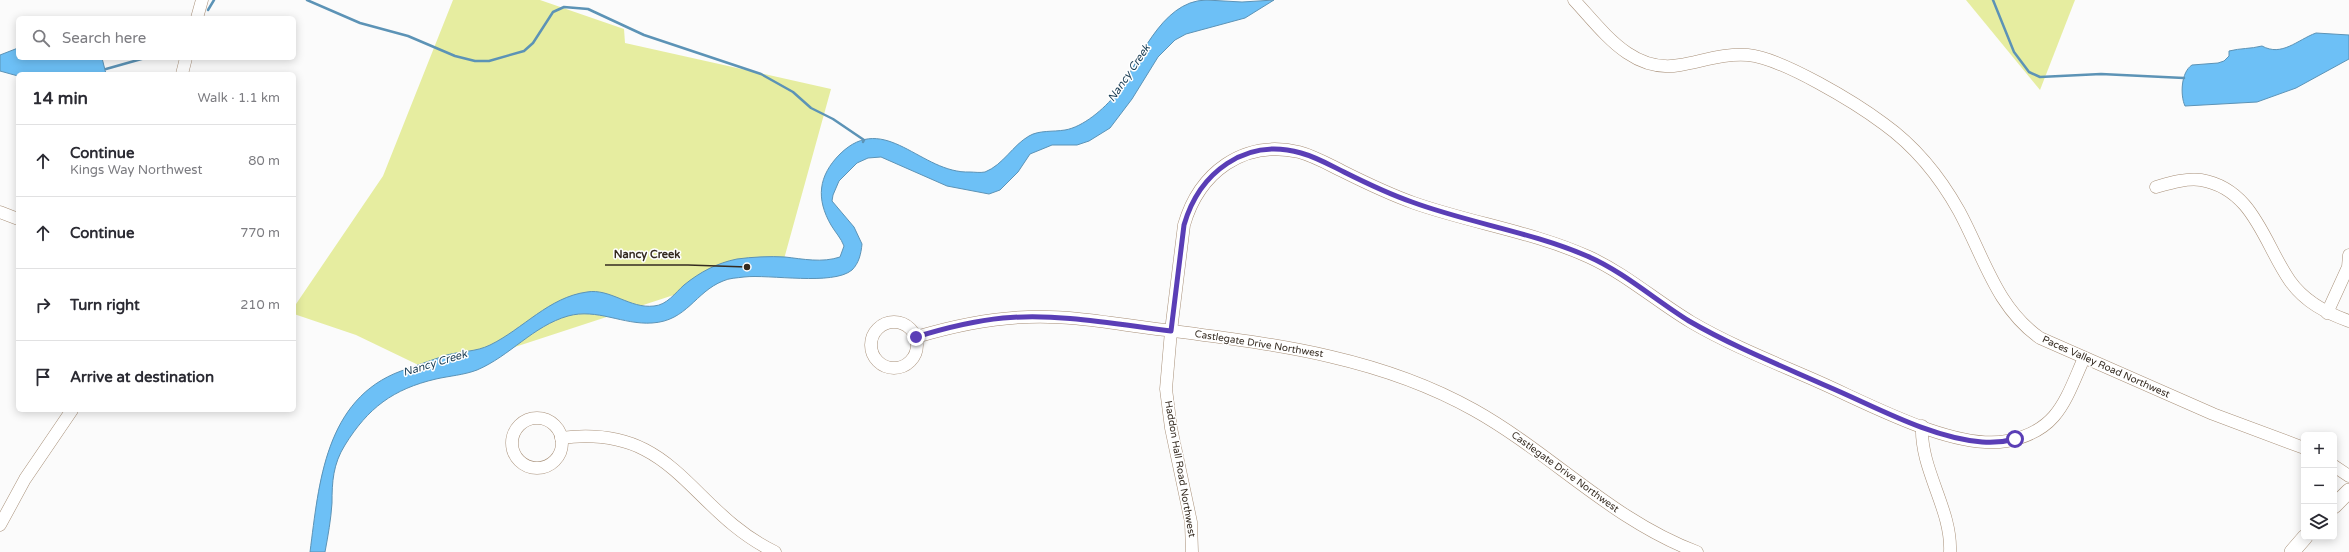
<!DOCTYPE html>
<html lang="en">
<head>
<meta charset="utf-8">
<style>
	body { margin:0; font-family:"Varela Round",sans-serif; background:#f7f7f7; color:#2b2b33 }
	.controls { position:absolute; right:12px; bottom:12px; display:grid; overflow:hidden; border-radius:6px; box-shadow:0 2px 10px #0003 }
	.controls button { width:36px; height:36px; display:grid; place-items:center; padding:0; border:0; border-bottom:1px solid #e1e1e2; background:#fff; color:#2b2b33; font:20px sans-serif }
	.stop { position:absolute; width:12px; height:12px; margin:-9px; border:3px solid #5a3eb6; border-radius:50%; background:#fff }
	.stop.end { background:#5a3eb6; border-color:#fff; box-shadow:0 1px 4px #0008 }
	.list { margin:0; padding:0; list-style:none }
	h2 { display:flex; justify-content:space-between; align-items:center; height:52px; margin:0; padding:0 16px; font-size:17px }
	h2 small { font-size:13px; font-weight:400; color:#7c7c81 }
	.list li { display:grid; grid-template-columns:26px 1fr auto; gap:12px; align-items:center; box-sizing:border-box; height:72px; padding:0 16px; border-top:1px solid #e1e1e2 }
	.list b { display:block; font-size:15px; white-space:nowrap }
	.list p { margin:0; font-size:13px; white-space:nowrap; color:#7c7c81 }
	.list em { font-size:13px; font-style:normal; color:#7c7c81 }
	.icon { flex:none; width:22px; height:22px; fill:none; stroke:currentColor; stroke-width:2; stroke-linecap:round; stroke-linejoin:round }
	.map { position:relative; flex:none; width:2349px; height:552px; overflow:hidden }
	.search { position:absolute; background:#fff; box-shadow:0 2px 10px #0003; left:16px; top:16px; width:280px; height:44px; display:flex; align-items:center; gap:10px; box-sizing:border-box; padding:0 14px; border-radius:6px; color:#7c7c81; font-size:15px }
	.panel { position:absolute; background:#fff; box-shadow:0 2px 10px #0003; left:16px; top:72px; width:280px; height:340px; border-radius:6px }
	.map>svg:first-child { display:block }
</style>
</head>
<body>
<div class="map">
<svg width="2349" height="552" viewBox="0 0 2349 552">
	<rect width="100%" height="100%" fill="#fbfbfb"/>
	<g fill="#e6eda0">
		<path d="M453 0H540L624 29 625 43 831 89 784 259 435 373 356 335 294 314V307L383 176Z"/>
		<path d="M1966 0H2075L2040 90Z"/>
	</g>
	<g fill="#6dc0f6" stroke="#5c93b6">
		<path d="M1206 0 1242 2 1274 0 1245 18 1186 34 1175 40 1158 57 1132 99 1110 128 1089 141 1077 145H1052L1030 154 1018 172 1000 190 989 194 947 186 881 157 868 158 857 163 839 181 833 195 832 201 854 227 862 244C861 254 859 263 852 270 833 286 769 274 744 277 737 278 729 278 723 281 695 292 687 321 652 323 623 325 597 308 568 316 533 326 510 356 477 370 464 375 449 376 436 379 393 389 368 408 345 445 333 464 332 482 332 503 331 519 328 536 325 552H310C319 483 325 399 401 371 416 366 431 360 447 355 461 351 476 352 490 345 523 329 549 297 587 292 610 288 630 309 654 306 667 305 675 293 684 285 700 272 717 263 737 259 752 257 770 256 785 257 803 259 822 263 840 257L844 246C841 238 835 232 831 225 816 199 818 176 840 154 885 110 921 174 970 172 974 172 980 173 985 172 1003 165 1013 145 1029 136 1039 130 1053 132 1065 130 1083 127 1104 109 1116 94 1139 64 1160 1 1206 0Z"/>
		<path d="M2316 33 2349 35V59L2296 88 2257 102 2185 106C2180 95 2181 72 2192 65L2218 63 2224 61 2229 56V51C2241 48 2250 49 2262 46 2282 57 2297 40 2316 33Z"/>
		<path d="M18 48V58H102L106 74H18V76L0 71V55Z"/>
	</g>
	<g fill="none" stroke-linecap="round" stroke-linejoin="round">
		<g stroke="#5c93b6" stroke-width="2.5">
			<path d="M307 0 360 23 408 36 455 56 475 61H489L524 51 533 43 553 12 564 7 588 9 644 35 761 74 793 92 811 108 833 119 864 140 863 142"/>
			<path d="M1993 0 2014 52 2029 72 2040 77 2101 74 2184 78"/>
			<path d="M208 10 214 0"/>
			<path d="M106 69 145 58"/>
		</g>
		<defs>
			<g id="minor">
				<path d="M1574 0C1603 31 1632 74 1680 65 1703 61 1725 53 1748 55 1782 58 1856 103 1884 124 1916 147 1940 177 1959 211 1984 257 1996 307 2040 338L2213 414 2304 448"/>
				<path d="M197 18 202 0"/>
				<path d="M182 74 186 58"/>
				<path d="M2156 187C2170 183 2186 178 2201 180 2254 189 2264 244 2290 281 2305 302 2326 313 2349 321"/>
				<path d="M0 212 18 219"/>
				<path d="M2327 313 2348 267 2349 255"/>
				<circle cx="894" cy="345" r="23"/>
				<path d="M916 337C953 326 989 318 1028 317 1074 315 1120 325 1166 330 1272 344 1378 356 1474 410 1551 453 1613 521 1697 552"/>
				<circle cx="537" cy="443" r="25"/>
				<path d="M1922 426C1920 470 1952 509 1950 552"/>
				<path d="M561 438C676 423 688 510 775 552"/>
				<path d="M2334 466 2349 476"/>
				<path d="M0 525 25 479 72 410"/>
				<path d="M1192 552 1191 522 1171 428 1166 389 1171 331 1184 225C1199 173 1243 139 1299 152 1314 156 1328 164 1342 171 1366 183 1389 194 1414 203 1471 223 1534 232 1589 257 1626 274 1656 301 1691 322 1732 346 1776 363 1819 382 1867 403 1954 451 2007 441 2058 431 2065 401 2084 358"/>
			</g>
			<g id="major">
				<path d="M2334 506 2349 491"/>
				<path d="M2292 552 2305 537"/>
			</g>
		</defs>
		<use href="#minor" stroke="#a89079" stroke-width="13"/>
		<use href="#major" stroke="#a89079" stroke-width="16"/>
		<use href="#minor" stroke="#fff" stroke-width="12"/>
		<use href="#major" stroke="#fff" stroke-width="15"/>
	</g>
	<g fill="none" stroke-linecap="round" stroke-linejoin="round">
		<path stroke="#5a3eb6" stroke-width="5" d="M916 337C945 328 973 321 1003 318 1059 313 1115 324 1171 331L1184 225C1199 173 1245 137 1301 153 1316 157 1330 165 1344 172 1366 183 1389 194 1412 202 1469 223 1531 232 1587 256 1624 272 1655 300 1689 321 1734 347 1782 366 1829 387 1876 407 1931 438 1982 442 1994 443 2004 442 2015 439"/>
	</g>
	<g text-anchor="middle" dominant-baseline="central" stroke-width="3" stroke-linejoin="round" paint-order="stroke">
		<g font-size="10" fill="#352b21" stroke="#fff">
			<text transform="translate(1259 344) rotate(9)">Castlegate Drive Northwest</text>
			<text transform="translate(2106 367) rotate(24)">Paces Valley Road Northwest</text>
			<text transform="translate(1180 469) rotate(80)">Haddon Hall Road Northwest</text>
			<text transform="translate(1565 472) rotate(36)">Castlegate Drive Northwest</text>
		</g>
		<g font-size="11" font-style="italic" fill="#1b3e55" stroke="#fff">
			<text transform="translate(1129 73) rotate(-56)">Nancy Creek</text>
			<text transform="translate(435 363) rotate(-17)">Nancy Creek</text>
		</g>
	</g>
	<path fill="none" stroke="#352b21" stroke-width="1.5" d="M747 267L688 265H605"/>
	<circle fill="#352b21" stroke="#fff" stroke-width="1.5" cx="747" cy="267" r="4"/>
	<g font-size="11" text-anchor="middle" font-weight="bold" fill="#352b21" stroke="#fff" stroke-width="3" stroke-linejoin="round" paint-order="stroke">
		<text x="647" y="258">Nancy Creek</text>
	</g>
</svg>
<div class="controls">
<button>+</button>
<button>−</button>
<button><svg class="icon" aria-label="layers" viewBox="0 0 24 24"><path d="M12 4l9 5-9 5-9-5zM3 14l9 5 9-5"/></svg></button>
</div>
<div class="stop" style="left:2015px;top:439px"></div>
<div class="stop end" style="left:916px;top:337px"></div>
<div class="search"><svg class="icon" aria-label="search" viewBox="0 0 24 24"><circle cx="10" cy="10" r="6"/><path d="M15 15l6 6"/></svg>Search here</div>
<section class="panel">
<h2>14 min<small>Walk · 1.1 km</small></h2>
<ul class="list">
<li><svg class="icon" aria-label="ahead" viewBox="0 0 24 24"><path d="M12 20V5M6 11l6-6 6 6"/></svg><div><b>Continue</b><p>Kings Way Northwest</p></div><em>80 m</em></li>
<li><svg class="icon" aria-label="ahead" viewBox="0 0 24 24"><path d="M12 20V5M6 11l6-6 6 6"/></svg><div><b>Continue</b></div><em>770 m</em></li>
<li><svg class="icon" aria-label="right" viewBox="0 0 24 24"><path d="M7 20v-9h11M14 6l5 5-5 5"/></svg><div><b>Turn right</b></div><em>210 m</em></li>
<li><svg class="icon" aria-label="arrive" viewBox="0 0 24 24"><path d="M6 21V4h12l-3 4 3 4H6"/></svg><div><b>Arrive at destination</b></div></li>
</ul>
</section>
</div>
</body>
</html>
